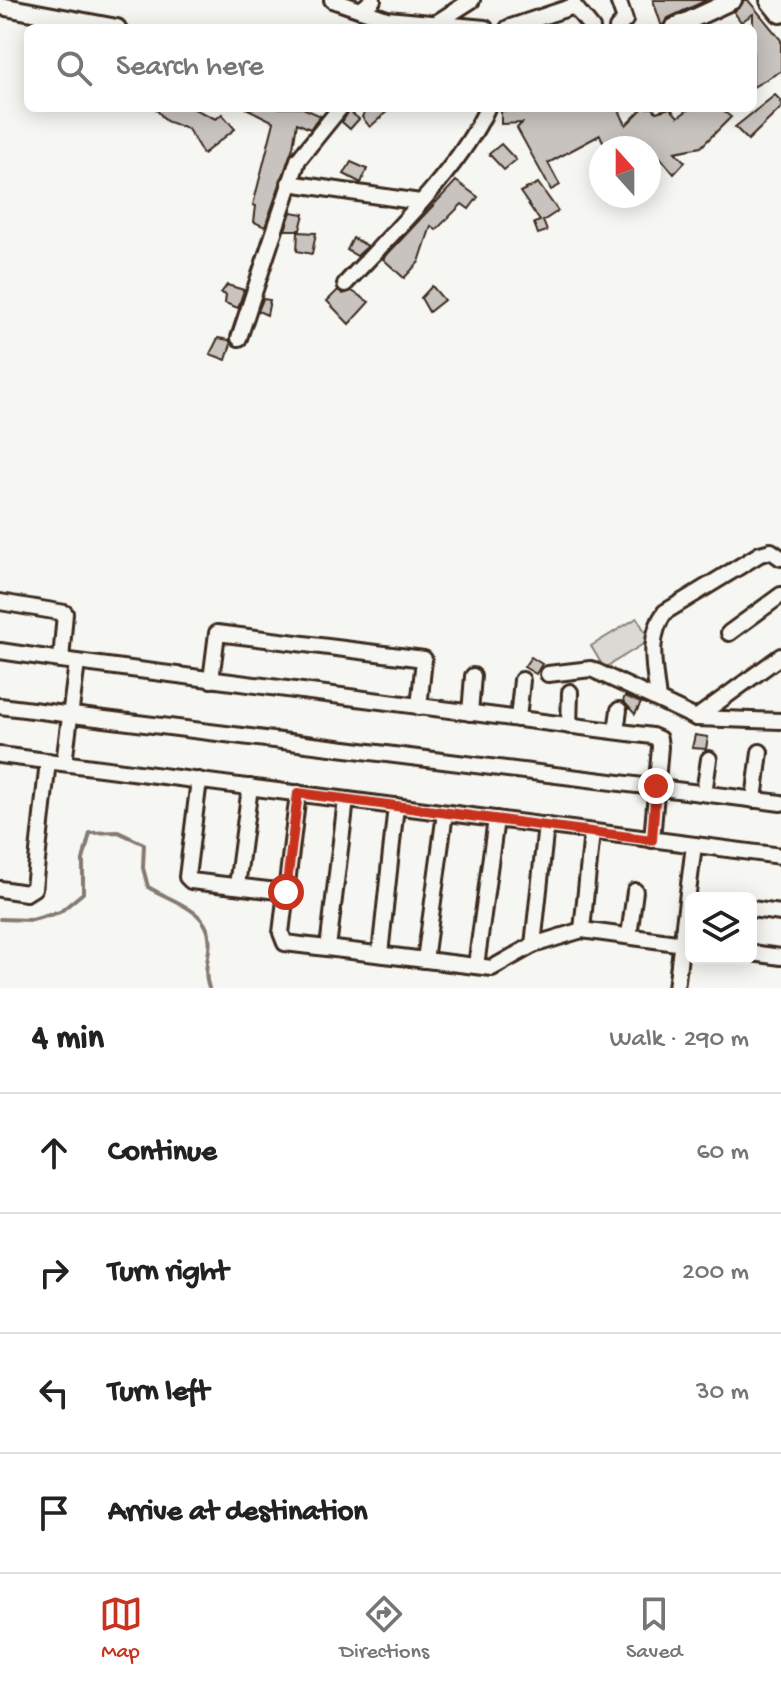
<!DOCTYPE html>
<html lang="en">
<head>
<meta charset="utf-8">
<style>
	body { margin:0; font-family:"Gochi Hand",sans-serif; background:#f2f2f2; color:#222 }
	.controls { position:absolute; right:24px; bottom:24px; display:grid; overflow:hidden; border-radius:12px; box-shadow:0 4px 20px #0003 }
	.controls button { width:72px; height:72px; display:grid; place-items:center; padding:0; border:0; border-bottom:2px solid #e0e0e0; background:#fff; color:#222; font:40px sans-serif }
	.compass { position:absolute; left:589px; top:136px; width:72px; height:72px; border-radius:50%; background:#fff; box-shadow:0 4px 20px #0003; rotate:339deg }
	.stop { position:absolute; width:24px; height:24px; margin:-18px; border:6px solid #c8321e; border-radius:50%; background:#fff }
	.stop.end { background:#c8321e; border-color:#fff; box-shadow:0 2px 8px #0008 }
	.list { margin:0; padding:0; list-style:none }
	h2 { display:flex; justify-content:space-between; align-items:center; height:104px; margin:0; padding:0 32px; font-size:34px }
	h2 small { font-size:26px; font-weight:400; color:#767676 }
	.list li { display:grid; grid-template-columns:52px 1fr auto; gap:24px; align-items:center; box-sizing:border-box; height:120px; padding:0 32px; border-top:2px solid #e0e0e0 }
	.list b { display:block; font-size:30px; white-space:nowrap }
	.list em { font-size:26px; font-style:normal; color:#767676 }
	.icon { flex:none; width:44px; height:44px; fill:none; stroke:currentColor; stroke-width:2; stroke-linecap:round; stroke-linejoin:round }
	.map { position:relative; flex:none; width:781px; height:988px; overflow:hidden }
	.search { position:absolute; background:#fff; box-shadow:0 4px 20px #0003; left:24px; right:24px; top:24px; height:88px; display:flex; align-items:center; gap:20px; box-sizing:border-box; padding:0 28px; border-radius:12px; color:#767676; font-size:30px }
	.sheet { height:584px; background:#fff }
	nav { display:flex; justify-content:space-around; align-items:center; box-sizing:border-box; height:112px; border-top:2px solid #e0e0e0; background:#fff; font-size:22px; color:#767676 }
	nav a { display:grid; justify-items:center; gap:4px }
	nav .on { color:#c8321e }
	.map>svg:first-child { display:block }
</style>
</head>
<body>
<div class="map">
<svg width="781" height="988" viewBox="0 0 781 988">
	<rect width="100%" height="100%" fill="#f6f6f2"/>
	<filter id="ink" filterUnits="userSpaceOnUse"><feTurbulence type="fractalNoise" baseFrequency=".0125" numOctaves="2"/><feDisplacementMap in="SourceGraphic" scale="16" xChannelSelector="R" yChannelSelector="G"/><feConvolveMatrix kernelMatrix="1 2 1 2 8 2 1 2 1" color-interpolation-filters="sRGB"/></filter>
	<g filter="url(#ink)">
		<path fill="#dad9d3" stroke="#8a8278" stroke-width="2" d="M637 618 650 640 604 668 591 646Z"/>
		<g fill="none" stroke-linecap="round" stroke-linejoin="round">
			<path stroke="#857a71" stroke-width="4" d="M0 919 32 920 60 912 83 893V860L90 833 118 832 144 844 143 868 148 887C175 903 215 911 209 950 207 963 204 975 209 988"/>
		</g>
		<g fill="#c8c3be" stroke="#3b2a1e" stroke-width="2">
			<path d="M653 0H707L668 18 662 27Z"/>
			<path d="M744 0H748L781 40V71L753 87V14L741 22 734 12Z"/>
			<path d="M775 95 781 101V108L748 140 735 127Z"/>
			<path d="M155 108H192L216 119 222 114 235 129 203 154 188 129 166 121Z"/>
			<path d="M246 108H303L321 116 310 129 297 123 293 147 265 227 254 222 256 206 253 205 274 122Z"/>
			<path d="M366 108H391L370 127 362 117Z"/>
			<path d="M531 108H618L626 125 643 108H653L656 112 670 108 678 117 691 108H719L731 117 701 147 675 152 685 162 674 174 660 157 655 160 649 148H606L600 135 548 163 560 185 551 190 517 128 522 123 501 124V111Z"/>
			<path d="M349 111 359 119 350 129 342 122Z"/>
			<path d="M501 144 516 160 504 170 489 154Z"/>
			<path d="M351 162 367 169 361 183 344 174Z"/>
			<path d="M456 181 478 197 469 209 462 204 436 230 431 226 419 262 404 278 383 259Z"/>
			<path d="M538 183 558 211 543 221 547 231 538 234 534 223 540 221 520 192Z"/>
			<path d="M291 212 304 214 300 230H285Z"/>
			<path d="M298 232 316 233 312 254 297 251Z"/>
			<path d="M353 238 368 246 357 256 347 250Z"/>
			<path d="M227 285 244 290 238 308 225 303 226 295 221 293Z"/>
			<path d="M432 286 444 300 429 312 421 298Z"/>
			<path d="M338 290 343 294 352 291 369 302 349 324 327 301Z"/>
			<path d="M263 299 270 300 267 315 258 311Z"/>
			<path d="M218 338 229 340 231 344 226 360 210 354Z"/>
			<path d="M531 657 542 664 536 674 524 667Z"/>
			<path d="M625 696 641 703 635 714 623 701Z"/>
			<path d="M695 735 708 737 706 749 692 748Z"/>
		</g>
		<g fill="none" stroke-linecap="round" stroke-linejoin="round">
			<defs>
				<g id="minor">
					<path d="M332 0 387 19 485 28"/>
					<path d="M361 10 373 0"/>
					<path d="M436 23 472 0"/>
					<path d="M508 28 574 6 592 28"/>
					<path d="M617 28 625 20 618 0"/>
					<path d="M289 183 420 202"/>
					<path d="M345 284C389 237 462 166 487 108"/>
					<path d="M239 338 298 160 340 108"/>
					<path d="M781 558 771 551 760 554 665 612C646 638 655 670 658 700L696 718 781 721"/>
					<path d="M0 602 65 613 61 660 652 736 659 739 660 747 652 840"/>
					<path d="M729 633 781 595"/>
					<path d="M0 651 61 660"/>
					<path d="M548 674 591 669 658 700"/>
					<path d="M211 680 217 633 424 659 419 707"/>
					<path d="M0 706 781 803"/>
					<path d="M470 713 473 676"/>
					<path d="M696 718 781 656"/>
					<path d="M518 719 522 680"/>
					<path d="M569 726 570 692"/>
					<path d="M616 731 619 710"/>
					<path d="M0 755 781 856"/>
					<path d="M64 763 77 663"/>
					<path d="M199 780 187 877 191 881 286 892"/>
					<path d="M298 793 281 933 285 943 492 968 533 945 582 930 691 945"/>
					<path d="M704 793 709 759"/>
					<path d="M754 800 760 752"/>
					<path d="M237 886 250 787"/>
					<path d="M0 889 26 893 34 888 48 761"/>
					<path d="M751 909 781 913"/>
					<path d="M582 930 592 832"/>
					<path d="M629 936 635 891"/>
					<path d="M533 945 546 825"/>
					<path d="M328 948 346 800"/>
					<path d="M751 953 781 957"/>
					<path d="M380 954 396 806"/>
					<path d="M425 960 445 813"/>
					<path d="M476 966 496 819"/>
					<path d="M676 988 694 845"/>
				</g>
				<g id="tertiary">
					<path d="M0 6 117 28"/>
					<path d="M673 28 733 0"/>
				</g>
				<path id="primary" d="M772 0 781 11"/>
			</defs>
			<use href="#minor" stroke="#3b2a1e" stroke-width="20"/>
			<use href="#tertiary" stroke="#3b2a1e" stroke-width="22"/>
			<use href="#primary" stroke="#3b2a1e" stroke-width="28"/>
			<use href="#minor" stroke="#f6f6f2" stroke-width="14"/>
			<use href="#tertiary" stroke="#f6f6f2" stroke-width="16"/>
			<use href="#primary" stroke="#f6f6f2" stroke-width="22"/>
		</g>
	</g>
	<g fill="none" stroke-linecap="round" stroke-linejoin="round" filter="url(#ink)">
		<path stroke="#c8321e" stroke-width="10" d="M286 892 298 793 652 840 656 786"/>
	</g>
</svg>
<div class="controls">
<button><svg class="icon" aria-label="layers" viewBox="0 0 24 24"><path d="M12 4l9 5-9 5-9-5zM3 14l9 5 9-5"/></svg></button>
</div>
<svg class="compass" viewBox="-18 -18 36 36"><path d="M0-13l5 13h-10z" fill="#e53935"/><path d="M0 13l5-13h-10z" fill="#767676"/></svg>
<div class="stop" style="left:286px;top:892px"></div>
<div class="stop end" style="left:656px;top:786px"></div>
<div class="search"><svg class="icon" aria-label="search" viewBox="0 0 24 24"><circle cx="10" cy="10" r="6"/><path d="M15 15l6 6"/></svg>Search here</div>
</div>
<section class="sheet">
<h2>4 min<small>Walk · 290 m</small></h2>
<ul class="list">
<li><svg class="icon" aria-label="ahead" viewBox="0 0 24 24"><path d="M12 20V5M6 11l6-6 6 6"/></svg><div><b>Continue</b></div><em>60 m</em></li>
<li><svg class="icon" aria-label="right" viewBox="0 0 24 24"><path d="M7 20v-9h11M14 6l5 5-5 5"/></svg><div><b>Turn right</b></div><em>200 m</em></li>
<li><svg class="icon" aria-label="left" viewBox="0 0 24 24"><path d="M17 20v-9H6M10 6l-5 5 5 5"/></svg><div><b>Turn left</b></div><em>30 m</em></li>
<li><svg class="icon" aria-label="arrive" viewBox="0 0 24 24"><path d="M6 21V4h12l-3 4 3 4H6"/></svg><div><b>Arrive at destination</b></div></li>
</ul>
</section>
<nav>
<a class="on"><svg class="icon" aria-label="map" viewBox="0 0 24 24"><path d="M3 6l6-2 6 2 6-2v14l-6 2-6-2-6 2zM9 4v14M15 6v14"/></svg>Map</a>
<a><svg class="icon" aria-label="directions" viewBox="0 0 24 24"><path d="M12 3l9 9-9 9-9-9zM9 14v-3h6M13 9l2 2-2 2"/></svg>Directions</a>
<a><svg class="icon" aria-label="saved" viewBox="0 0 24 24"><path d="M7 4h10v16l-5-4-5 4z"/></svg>Saved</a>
</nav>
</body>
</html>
